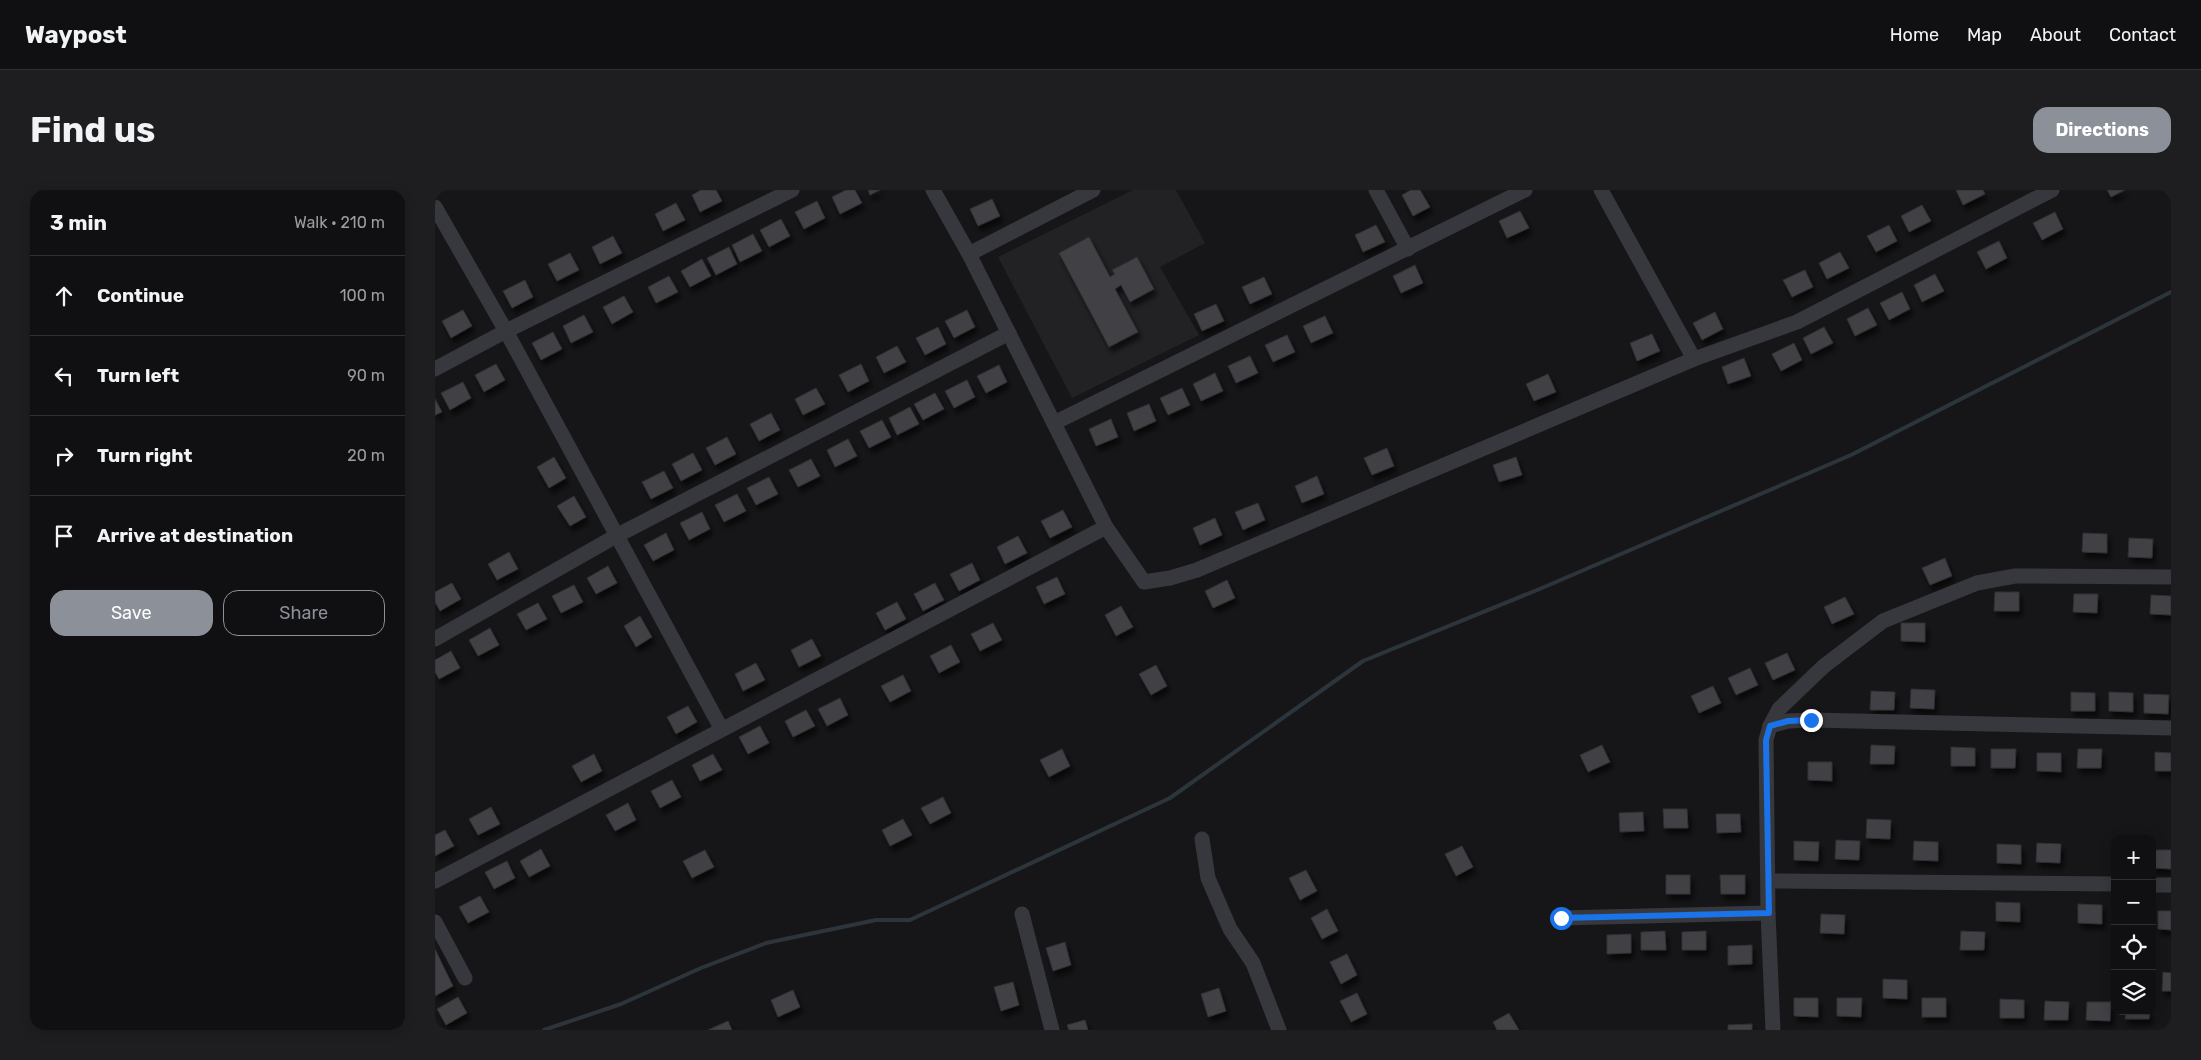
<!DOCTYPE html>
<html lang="en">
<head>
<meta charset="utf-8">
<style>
	body { margin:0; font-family:Rubik,sans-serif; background:#1e1e20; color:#f1f3f6 }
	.controls { position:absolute; right:15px; bottom:15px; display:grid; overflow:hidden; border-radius:10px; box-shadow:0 2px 12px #0003 }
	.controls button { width:45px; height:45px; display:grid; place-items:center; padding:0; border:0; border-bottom:1px solid #303032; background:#101012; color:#f1f3f6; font:25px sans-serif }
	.stop { position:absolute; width:15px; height:15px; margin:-11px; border:4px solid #1a73e8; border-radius:50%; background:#fff }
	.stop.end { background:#1a73e8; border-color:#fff; box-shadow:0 1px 5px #0008 }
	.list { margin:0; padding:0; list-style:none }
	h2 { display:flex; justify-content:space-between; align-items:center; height:65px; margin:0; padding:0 20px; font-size:21px }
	h2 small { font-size:16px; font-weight:400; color:#9c9d9f }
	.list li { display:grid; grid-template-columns:32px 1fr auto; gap:15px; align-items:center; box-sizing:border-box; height:80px; padding:0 20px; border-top:1px solid #303032 }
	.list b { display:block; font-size:19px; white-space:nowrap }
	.list em { font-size:16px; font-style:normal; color:#9c9d9f }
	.actions { display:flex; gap:10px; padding:15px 20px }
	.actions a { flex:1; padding:11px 0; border:1px solid #8c9099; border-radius:15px; text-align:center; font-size:18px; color:#8c9099 }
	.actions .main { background:#8c9099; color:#fff }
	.icon { flex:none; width:28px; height:28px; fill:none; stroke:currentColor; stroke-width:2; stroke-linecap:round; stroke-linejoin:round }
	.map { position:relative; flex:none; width:1736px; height:840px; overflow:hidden; border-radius:15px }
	header { display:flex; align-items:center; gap:30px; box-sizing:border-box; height:70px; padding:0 25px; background:#101012; border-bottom:1px solid #303032 }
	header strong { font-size:24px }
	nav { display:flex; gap:28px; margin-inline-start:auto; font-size:18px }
	.intro { display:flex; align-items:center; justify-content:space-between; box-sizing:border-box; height:120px; padding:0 30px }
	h1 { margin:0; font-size:35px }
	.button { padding:12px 22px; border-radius:15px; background:#8c9099; color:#fff; font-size:18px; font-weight:700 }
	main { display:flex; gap:30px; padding:0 30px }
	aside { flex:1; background:#101012; border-radius:15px; box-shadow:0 2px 12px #0003 }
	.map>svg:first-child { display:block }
</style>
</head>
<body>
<header>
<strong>Waypost</strong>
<nav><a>Home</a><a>Map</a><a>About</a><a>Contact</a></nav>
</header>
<div class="intro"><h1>Find us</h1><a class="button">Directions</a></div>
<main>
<aside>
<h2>3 min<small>Walk · 210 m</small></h2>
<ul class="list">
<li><svg class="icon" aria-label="ahead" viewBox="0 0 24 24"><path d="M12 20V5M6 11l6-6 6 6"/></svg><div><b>Continue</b></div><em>100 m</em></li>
<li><svg class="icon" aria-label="left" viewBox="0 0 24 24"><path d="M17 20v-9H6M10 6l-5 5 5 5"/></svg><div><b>Turn left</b></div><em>90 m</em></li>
<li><svg class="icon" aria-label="right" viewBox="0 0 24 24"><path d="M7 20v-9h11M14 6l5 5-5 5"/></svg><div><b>Turn right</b></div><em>20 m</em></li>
<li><svg class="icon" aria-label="arrive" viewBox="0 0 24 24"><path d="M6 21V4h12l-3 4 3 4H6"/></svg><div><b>Arrive at destination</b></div></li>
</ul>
<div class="actions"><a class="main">Save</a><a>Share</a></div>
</aside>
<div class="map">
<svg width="1736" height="840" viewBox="0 0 1736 840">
	<defs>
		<filter id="shadow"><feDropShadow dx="3" dy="5.5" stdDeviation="2.5" flood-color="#0009"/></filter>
	</defs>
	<rect width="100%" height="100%" fill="#161618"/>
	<path fill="#222225" d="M698 0H741L770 53 725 77 764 145 637 208 563 67Z"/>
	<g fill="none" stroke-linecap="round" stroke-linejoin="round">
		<path stroke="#2c353c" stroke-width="4" d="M109 840 186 814 266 778 331 753 441 730H475L735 608 928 471 1107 398 1416 265 1736 102"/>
	</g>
	<g fill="#404145" stroke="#303034" filter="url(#shadow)">
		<path d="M266 0H281L287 11 265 22 257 5Z"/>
		<path d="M411 0H420L427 13 405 24 397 7Z"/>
		<path d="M433 0H445L435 5Z"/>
		<path d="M976 0H985L995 17 978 26 967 5Z"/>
		<path d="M1521 0H1548L1550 4 1528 15Z"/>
		<path d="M1672 0H1690L1676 7Z"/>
		<path d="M557 9 565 26 543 36 535 19Z"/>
		<path d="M382 11 390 28 369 39 360 22Z"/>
		<path d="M241 13 250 30 228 41 220 24Z"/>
		<path d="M1487 15 1496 31 1474 42 1466 26Z"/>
		<path d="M1085 21 1094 38 1072 48 1064 31Z"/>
		<path d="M1620 22 1628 39 1607 50 1598 33Z"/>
		<path d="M346 29 355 46 334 57 325 40Z"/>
		<path d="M941 35 950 52 928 62 920 45Z"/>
		<path d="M1454 35 1462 51 1441 62 1432 46Z"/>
		<path d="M318 44 327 61 305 72 297 55Z"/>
		<path d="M178 46 187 63 165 74 157 57Z"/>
		<path d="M654 47 675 87 680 84 677 80 702 67 719 99 695 112 686 95 680 99 703 142 674 157 624 63Z"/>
		<path d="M1564 51 1572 68 1551 79 1542 62Z"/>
		<path d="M294 57 302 74 281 85 272 68Z"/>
		<path d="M1405 62 1414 78 1392 89 1384 73Z"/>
		<path d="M135 63 144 80 122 91 113 74Z"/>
		<path d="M267 69 276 86 255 97 246 81Z"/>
		<path d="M980 75 988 93 966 103 958 86Z"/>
		<path d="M1370 80 1378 97 1357 107 1348 90Z"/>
		<path d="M1500 84 1509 101 1487 112 1479 95Z"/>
		<path d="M234 86 243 102 221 113 213 97Z"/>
		<path d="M829 87 837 104 815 114 807 97Z"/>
		<path d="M90 90 98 107 77 118 68 101Z"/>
		<path d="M1467 102 1475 119 1454 130 1445 113Z"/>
		<path d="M189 106 198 122 177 134 168 117Z"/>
		<path d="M781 114 789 131 767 141 759 124Z"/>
		<path d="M1433 118 1442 135 1420 146 1412 129Z"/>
		<path d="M28 120 37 136 16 148 7 131Z"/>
		<path d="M532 120 540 137 519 148 510 131Z"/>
		<path d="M1280 122 1288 139 1267 150 1258 133Z"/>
		<path d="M149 125 158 142 136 153 128 136Z"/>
		<path d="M890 126 898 143 876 153 868 136Z"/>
		<path d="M503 137 511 154 490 165 481 148Z"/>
		<path d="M1389 137 1398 153 1376 164 1368 148Z"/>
		<path d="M118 142 127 159 106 170 97 153Z"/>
		<path d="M1217 144 1225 161 1202 171 1195 153Z"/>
		<path d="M852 145 860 162 838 172 830 155Z"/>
		<path d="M1359 153 1367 170 1346 181 1337 164Z"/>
		<path d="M462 156 471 172 449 183 441 167Z"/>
		<path d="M815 166 823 183 801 193 793 176Z"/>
		<path d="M1309 168 1316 186 1293 194 1287 177Z"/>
		<path d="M61 174 70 190 49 202 40 185Z"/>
		<path d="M426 174 434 191 413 202 404 185Z"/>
		<path d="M564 175 572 192 551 203 542 186Z"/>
		<path d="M780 183 788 201 766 211 758 194Z"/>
		<path d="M1113 184 1121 202 1099 211 1091 194Z"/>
		<path d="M532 190 540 207 519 218 510 201Z"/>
		<path d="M28 192 36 208 15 220 6 203Z"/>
		<path d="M381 198 390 214 368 225 360 209Z"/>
		<path d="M747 198 755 215 733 225 725 208Z"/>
		<path d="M500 203 509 219 488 230 479 214Z"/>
		<path d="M0 209 7 222 0 225Z"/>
		<path d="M714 214 721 231 699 241 692 223Z"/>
		<path d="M475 217 484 234 462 245 454 228Z"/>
		<path d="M336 223 345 240 324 251 315 234Z"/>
		<path d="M676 229 683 247 661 256 654 239Z"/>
		<path d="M447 230 456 247 434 258 425 241Z"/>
		<path d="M292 247 301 264 280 275 271 258Z"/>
		<path d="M413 249 422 266 400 277 392 260Z"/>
		<path d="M952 258 959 276 937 285 929 268Z"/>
		<path d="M258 263 267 280 246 291 237 274Z"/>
		<path d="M119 267 131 288 114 298 102 277Z"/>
		<path d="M1081 267 1087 285 1064 292 1058 275Z"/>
		<path d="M376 269 385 286 363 297 354 280Z"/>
		<path d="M229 281 238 298 216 309 207 292Z"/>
		<path d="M882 286 889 304 867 313 860 296Z"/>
		<path d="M334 287 343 304 321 315 312 298Z"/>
		<path d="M302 304 311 321 289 332 280 315Z"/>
		<path d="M139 306 151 327 135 336 122 316Z"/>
		<path d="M823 313 830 330 808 340 800 322Z"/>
		<path d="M628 320 637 337 615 348 606 331Z"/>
		<path d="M267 322 275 339 254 350 245 333Z"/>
		<path d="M780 328 787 345 765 355 758 338Z"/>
		<path d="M231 343 239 360 218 371 209 355Z"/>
		<path d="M1648 343 1672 344V363L1647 362Z"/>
		<path d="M583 346 592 363 570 374 562 357Z"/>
		<path d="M1694 348 1718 349 1717 368 1693 367Z"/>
		<path d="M74 362 83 379 62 390 53 374Z"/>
		<path d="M1510 368 1517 386 1495 395 1487 378Z"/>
		<path d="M537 373 545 390 524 401 515 384Z"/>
		<path d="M173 376 182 393 161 404 152 388Z"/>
		<path d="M622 387 630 404 609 414 601 397Z"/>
		<path d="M792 390 800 408 778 418 770 401Z"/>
		<path d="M17 393 26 409 5 421 0 412V402Z"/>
		<path d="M500 393 509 410 488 421 479 404Z"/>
		<path d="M139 395 148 412 126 423 117 406Z"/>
		<path d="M1560 402H1584V421H1559Z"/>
		<path d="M1639 404H1663L1662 423 1638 422Z"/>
		<path d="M1716 405 1736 406V425L1715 424Z"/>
		<path d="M1410 407 1419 424 1397 434 1389 417Z"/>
		<path d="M462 412 471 429 450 440 441 423Z"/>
		<path d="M103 413 112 429 91 440 82 424Z"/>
		<path d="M686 416 698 437 681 446 670 425Z"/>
		<path d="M205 426 217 447 201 457 189 436Z"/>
		<path d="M558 433 567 450 545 461 536 444Z"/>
		<path d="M1466 433H1490V452L1466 451Z"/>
		<path d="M55 438 64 455 43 466 34 450Z"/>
		<path d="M377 449 386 466 364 477 356 460Z"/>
		<path d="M516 455 525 472 504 483 495 466Z"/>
		<path d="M16 461 25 478 4 489 0 482V470Z"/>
		<path d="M1352 463 1360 480 1338 490 1330 473Z"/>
		<path d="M321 473 330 490 308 501 300 484Z"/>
		<path d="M721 475 732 496 716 505 704 484Z"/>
		<path d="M1315 478 1323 495 1301 505 1293 488Z"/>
		<path d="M468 485 476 501 455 512 446 496Z"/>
		<path d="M1278 496 1286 513 1264 523 1256 506Z"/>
		<path d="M1476 499 1500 500 1499 519 1475 518Z"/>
		<path d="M1436 501 1460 502 1459 520H1435Z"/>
		<path d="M1636 502 1660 503V521H1636Z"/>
		<path d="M1674 502 1698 503V522L1674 521Z"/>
		<path d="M1709 504 1734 505 1733 524 1709 523Z"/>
		<path d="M405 508 413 525 392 536 383 519Z"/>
		<path d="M253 516 262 532 241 544 232 527Z"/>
		<path d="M371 520 380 536 358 547 350 531Z"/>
		<path d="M325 536 334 553 313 564 304 547Z"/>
		<path d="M1167 555 1175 572 1153 582 1145 565Z"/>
		<path d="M1436 555 1460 556 1459 574H1435Z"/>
		<path d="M1516 557 1540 558V576H1516Z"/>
		<path d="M627 559 635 576 614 587 605 570Z"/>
		<path d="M1556 559H1581L1580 578H1556Z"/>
		<path d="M1643 559H1667L1666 578H1642Z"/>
		<path d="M1720 562 1736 563V581H1720Z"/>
		<path d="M1602 563H1626V582L1602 581Z"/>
		<path d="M159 564 167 581 146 592 137 576Z"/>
		<path d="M278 564 287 580 265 591 257 575Z"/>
		<path d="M1373 572H1397V591L1373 590Z"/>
		<path d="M237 590 246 607 225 618 216 601Z"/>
		<path d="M508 607 516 623 495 634 486 618Z"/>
		<path d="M193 613 201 630 180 641 171 625Z"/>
		<path d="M56 617 65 634 43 645 34 629Z"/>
		<path d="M1228 619H1252L1253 638H1229Z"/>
		<path d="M1208 622 1209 641 1185 642 1184 623Z"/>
		<path d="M1281 624H1305L1306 642 1282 643Z"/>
		<path d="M468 629 477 645 455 656 447 640Z"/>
		<path d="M1432 629 1456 630 1455 649 1431 648Z"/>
		<path d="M10 640 19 656 0 666V645Z"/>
		<path d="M1401 650 1425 651 1424 670 1400 669Z"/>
		<path d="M1359 651 1384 652 1383 671 1359 670Z"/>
		<path d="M1479 651 1503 652V671L1478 670Z"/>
		<path d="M1602 653 1626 654 1625 673 1601 672Z"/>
		<path d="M1562 654 1586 655V674L1562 673Z"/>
		<path d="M1027 656 1038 677 1021 686 1010 664Z"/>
		<path d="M106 659 115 676 94 687 85 671Z"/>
		<path d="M270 660 279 677 257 688 248 671Z"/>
		<path d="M1717 660H1736V679L1717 678Z"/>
		<path d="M72 671 80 688 59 699 50 682Z"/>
		<path d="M871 680 882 701 865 710 854 688Z"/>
		<rect x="1231" y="685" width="24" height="19"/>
		<path d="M1285 685H1310V704H1286Z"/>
		<path d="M45 706 54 722 33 733 24 717Z"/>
		<path d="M1561 712 1585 713V732L1561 731Z"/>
		<path d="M1643 714 1667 715V734L1643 733Z"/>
		<path d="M892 719 903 741 887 749 876 728Z"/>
		<path d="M1723 721H1736V740L1723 739Z"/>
		<path d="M1386 724 1410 725 1409 744 1385 743Z"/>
		<path d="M1230 741 1231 760H1206V742Z"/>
		<path d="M1271 741V760H1247V742Z"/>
		<path d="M1526 741 1550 742 1549 760H1525Z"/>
		<path d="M1196 744V763L1172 764V745Z"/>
		<path d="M630 752 636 775 618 781 611 758Z"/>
		<path d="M1317 755V774L1293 775V756Z"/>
		<path d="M0 759 18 796 0 806Z"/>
		<path d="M912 764 922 785 906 794 895 772Z"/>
		<path d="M1728 782 1736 783V801H1727Z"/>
		<path d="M1448 789 1472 790V809L1448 808Z"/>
		<path d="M578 792 584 815 566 821 559 797Z"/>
		<path d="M784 798 791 821 773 827 766 804Z"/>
		<path d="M358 800 365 817 343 827 336 810Z"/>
		<path d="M922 803 932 824 916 832 905 811Z"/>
		<path d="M23 807 32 823 11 835 2 819Z"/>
		<path d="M1359 808H1383V827L1359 826Z"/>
		<path d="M1402 808H1427L1426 827 1402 826Z"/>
		<rect x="1487" y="808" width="24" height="19"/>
		<path d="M1565 809 1589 810V828H1565Z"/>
		<path d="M1610 811 1634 812 1633 830H1609Z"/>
		<path d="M1652 812H1676L1675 831 1651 830Z"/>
		<path d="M1691 821H1715L1714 829H1690Z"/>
		<path d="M1074 823 1084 840H1062L1058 832Z"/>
		<path d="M650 830 653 840H634L632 835Z"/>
		<path d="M293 831 297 840H273Z"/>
		<path d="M1317 834V840H1293V835Z"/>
	</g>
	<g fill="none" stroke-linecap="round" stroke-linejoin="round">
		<g stroke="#37383d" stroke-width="15">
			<path d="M941 0 973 59"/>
			<path d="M1166 0 1259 169"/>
			<path d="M0 17 71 141 286 538"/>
			<path d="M534 64 658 0"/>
			<path d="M0 179 71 141 357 0"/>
			<path d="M619 233 1090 0"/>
			<path d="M671 337 709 392 735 388 762 380 1259 169 1362 132 1617 0"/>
			<path d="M0 449 181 346 574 143"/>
			<path d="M1335 536 1353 531 1376 530 1736 538"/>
			<path d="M767 649 773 688 795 739 818 773 844 840"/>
			<path d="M0 691 671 337 534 64 498 0"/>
			<path d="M1334 691 1680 694"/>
			<path d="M1717 695H1736"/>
			<path d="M587 724 617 840"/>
			<path d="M1125 728 1333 723"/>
			<path d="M0 732 30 788"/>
			<path d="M1338 840 1333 723 1331 550 1335 536 1344 519 1389 476 1448 431 1542 393 1580 386 1736 387"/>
		</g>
	</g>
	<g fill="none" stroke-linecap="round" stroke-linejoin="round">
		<path stroke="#1a73e8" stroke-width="6" d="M1126 728 1334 723 1331 550 1335 536 1353 531 1376 530"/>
	</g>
</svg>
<div class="controls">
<button>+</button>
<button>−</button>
<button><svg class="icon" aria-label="locate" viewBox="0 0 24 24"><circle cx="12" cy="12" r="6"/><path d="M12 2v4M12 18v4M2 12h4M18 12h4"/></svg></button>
<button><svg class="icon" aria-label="layers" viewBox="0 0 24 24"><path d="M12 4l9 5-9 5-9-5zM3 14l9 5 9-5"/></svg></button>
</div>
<div class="stop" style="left:1126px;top:728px"></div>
<div class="stop end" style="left:1376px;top:530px"></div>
</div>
</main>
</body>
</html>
